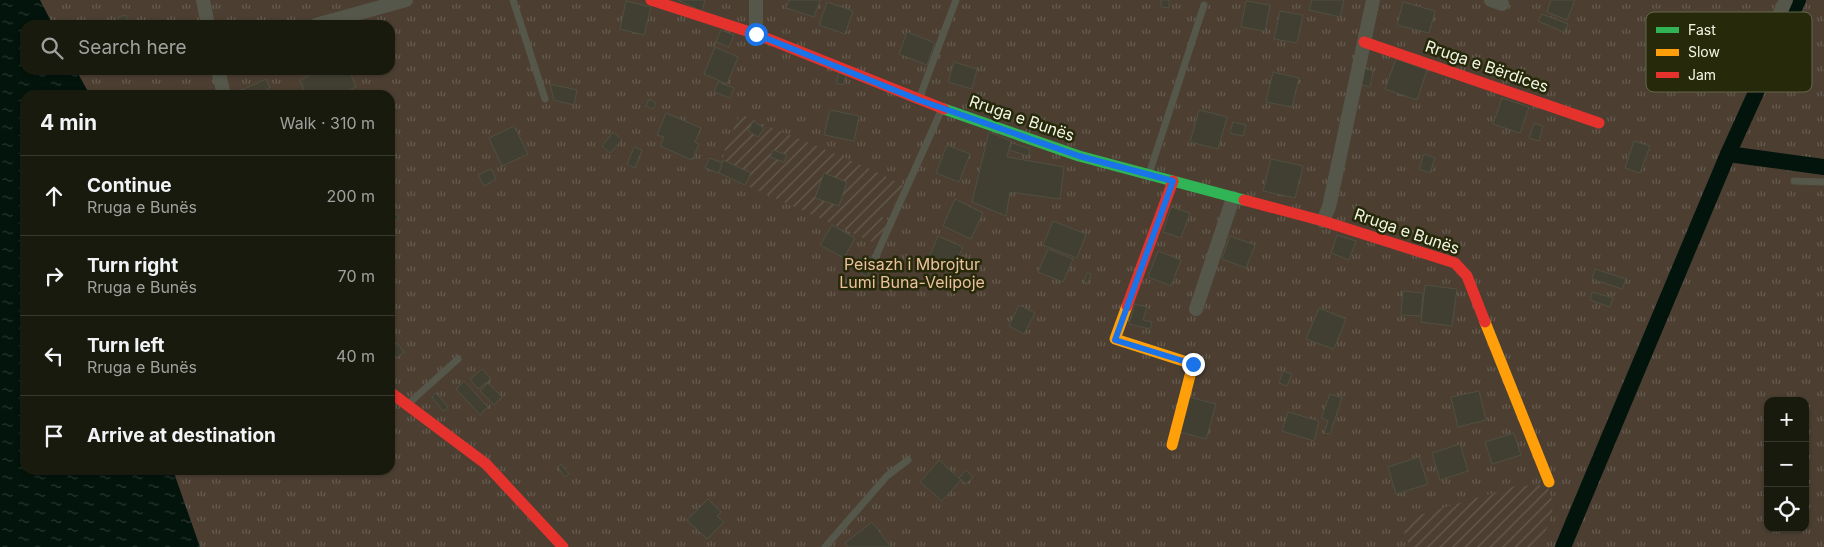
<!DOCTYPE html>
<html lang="en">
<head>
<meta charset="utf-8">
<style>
	body { margin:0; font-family:Inter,sans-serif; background:#25271b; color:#f1f3f6 }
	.controls { position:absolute; right:15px; bottom:15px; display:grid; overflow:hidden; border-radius:10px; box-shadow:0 1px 4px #0004 }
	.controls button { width:45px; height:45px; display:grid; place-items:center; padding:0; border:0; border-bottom:1px solid #36382e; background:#181a0d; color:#f1f3f6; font:25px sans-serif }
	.stop { position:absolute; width:15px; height:15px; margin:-11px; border:4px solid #1a73e8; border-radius:50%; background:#fff }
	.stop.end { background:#1a73e8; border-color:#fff; box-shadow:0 1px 5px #0008 }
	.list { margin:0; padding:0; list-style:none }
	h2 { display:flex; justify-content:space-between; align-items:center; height:65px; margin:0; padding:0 20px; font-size:21px }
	h2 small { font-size:16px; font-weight:400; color:#9fa19d }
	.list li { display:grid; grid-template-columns:32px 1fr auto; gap:15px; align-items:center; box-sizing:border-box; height:80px; padding:0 20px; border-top:1px solid #36382e }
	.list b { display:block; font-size:19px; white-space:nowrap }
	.list p { margin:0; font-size:16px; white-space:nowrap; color:#9fa19d }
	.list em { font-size:16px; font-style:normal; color:#9fa19d }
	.icon { flex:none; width:28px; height:28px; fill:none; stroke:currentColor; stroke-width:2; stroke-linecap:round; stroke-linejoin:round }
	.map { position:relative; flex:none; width:1824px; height:547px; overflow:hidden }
	.search { position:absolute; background:#181a0d; box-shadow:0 1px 4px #0004; left:20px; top:20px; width:375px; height:55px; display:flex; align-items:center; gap:12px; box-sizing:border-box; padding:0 18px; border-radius:15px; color:#9fa19d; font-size:19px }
	.panel { position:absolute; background:#181a0d; box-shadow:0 1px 4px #0004; left:20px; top:90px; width:375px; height:385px; border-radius:15px }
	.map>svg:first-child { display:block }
</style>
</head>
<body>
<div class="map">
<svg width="1824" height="547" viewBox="0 0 1824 547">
	<defs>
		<pattern id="park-tufts" width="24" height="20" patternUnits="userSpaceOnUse" patternTransform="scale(1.25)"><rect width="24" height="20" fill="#4c3f32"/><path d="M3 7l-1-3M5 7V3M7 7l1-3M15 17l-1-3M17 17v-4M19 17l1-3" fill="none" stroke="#665c50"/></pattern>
		<pattern id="garden-furrows" width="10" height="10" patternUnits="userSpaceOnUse" patternTransform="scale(1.25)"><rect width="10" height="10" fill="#4c3f32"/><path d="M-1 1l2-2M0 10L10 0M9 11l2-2" fill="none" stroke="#665c50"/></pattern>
		<pattern id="water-ripples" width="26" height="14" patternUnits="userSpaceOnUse" patternTransform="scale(1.25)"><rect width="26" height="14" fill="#03140c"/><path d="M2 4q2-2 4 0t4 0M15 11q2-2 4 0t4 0" fill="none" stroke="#28372f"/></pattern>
	</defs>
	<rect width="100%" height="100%" fill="#202211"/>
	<path fill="url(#park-tufts)" fill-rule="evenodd" d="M0 0H1824V547H0ZM25 25H390V70H25ZM25 95H390V470H25ZM1768 401H1805V528H1768Z"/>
	<g fill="url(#garden-furrows)">
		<path d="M740 114C794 138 850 158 903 185L895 205 884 207 881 216 889 223 881 242 875 243 719 173 726 146Z"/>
		<path d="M1547 485C1559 513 1549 521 1538 547H1410L1402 526 1412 523 1410 518 1516 486Z"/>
	</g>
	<path fill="url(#water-ripples)" d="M0 0H40L53 25H25V70H76L90 95H25V470H173L200 547H0Z"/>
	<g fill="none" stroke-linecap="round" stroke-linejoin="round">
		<g stroke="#03140c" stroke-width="16">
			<path d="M1728 154 1824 167"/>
			<path d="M1563 547 1728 154 1798 0"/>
		</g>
	</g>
	<g fill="#403f31" stroke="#504f41">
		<path d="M678 0H705L702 11Z"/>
		<path d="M789 0H820L814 17 786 8Z"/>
		<path d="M1161 0H1169V8L1161 7Z"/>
		<path d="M1312 0H1344L1340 17 1309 10Z"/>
		<path d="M1551 0H1575L1567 20 1547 12Z"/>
		<path d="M626 1 651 7 644 35 620 29Z"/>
		<path d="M1246 1 1270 5 1265 31 1241 27Z"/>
		<path d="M827 2 853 11 845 34 819 25Z"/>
		<path d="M1403 2 1435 11 1429 33 1397 25Z"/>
		<path d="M1280 11 1303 15 1297 43 1274 39Z"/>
		<path d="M1542 14 1568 24 1564 32 1538 21Z"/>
		<path d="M126 15 129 25H120L118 17Z"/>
		<path d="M721 30 734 35 729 47 716 42Z"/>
		<path d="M907 32 935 43 927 65 899 54Z"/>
		<path d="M715 47 738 57 727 84 704 74Z"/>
		<path d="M1396 59 1427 70 1417 100 1385 89Z"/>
		<path d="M954 62 977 69 972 89 948 82Z"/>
		<path d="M1363 68 1373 71 1370 87 1359 84Z"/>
		<path d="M307 70H349L356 87 338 95H306L300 80 310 75Z"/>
		<path d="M1273 72 1299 78 1292 107 1266 102Z"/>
		<path d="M839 73 846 75 843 85 836 83Z"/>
		<path d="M266 79 270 88 253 95H247L244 89Z"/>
		<path d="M718 82 734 88 730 98 714 92Z"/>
		<path d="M550 84 577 90 574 105 554 100Z"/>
		<path d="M243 89 245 95H234V92Z"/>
		<path d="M1502 98 1529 107 1520 133 1493 124Z"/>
		<path d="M649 99 656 103 653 109 646 106Z"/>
		<path d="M830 110 859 116 854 141 824 135Z"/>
		<path d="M1199 110 1227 117 1218 149 1190 142Z"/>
		<path d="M666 113 701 128 695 142 699 144 692 160 660 146 664 137 657 135Z"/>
		<path d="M753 121 764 128 758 137 748 131Z"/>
		<path d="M1233 122 1246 125 1243 136 1230 133Z"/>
		<path d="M1534 123 1543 126 1539 141 1529 138Z"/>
		<path d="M514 126 528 154 502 166 489 138Z"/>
		<path d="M613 132 622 140 610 153 602 146Z"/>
		<path d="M989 132 1011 141 1007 157 1064 167 1060 199 1010 192 1006 216 972 202Z"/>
		<path d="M1634 141 1650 146 1640 173 1625 168Z"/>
		<path d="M1012 143 1030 149 1028 156 1009 150Z"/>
		<path d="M947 145 970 154 959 182 936 173Z"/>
		<path d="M634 147 642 150 635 168 627 164Z"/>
		<path d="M773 150 787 155 784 162 770 157Z"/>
		<path d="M1424 154 1435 158 1430 173 1419 169Z"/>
		<path d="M709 158 723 163 719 173 705 168Z"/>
		<path d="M1271 159 1303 166 1295 198 1263 191Z"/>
		<path d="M723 160 751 173 745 185 719 173Z"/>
		<path d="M491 169 496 179 484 186 478 175Z"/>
		<path d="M824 173 847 182 839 206 815 198Z"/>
		<path d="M955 199 983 213 971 239 943 226Z"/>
		<path d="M390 206 399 218 390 225Z"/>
		<path d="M1171 207 1190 213 1181 238 1163 232Z"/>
		<path d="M1053 221 1086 234 1077 258 1043 245Z"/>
		<path d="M832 225 855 238 844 258 820 245Z"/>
		<path d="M1337 235 1356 241 1349 260 1331 253Z"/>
		<path d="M938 236 963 247 951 273 927 262Z"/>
		<path d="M1230 236 1255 245 1246 268 1222 259Z"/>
		<path d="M1048 249 1073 259 1063 282 1038 272Z"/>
		<path d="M1158 251 1181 260 1171 286 1148 277Z"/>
		<path d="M870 256 873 260 871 267 865 263Z"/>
		<path d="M864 264 871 268 867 277 860 273Z"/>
		<path d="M1595 269 1626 279 1622 289 1592 279Z"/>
		<path d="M1087 273 1091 274 1088 283 1084 282Z"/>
		<path d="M1425 285 1457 289 1452 326 1421 322Z"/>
		<path d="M1403 291 1423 293 1421 316 1401 315Z"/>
		<path d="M1592 292 1613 298 1610 307 1590 300Z"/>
		<path d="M1135 304 1147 307 1143 320 1152 322 1150 329 1129 324Z"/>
		<path d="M1019 305 1035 313 1024 334 1009 326Z"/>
		<path d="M1319 308 1346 319 1334 349 1306 339Z"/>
		<path d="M397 343 404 352 397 358 390 349Z"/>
		<path d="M482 369 491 379 478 389 470 379Z"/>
		<path d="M1283 371 1292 374 1287 386 1279 383Z"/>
		<path d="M464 381 488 407 480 415 456 389Z"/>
		<path d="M488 383 502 397 494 405 480 391Z"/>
		<path d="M1479 391 1486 420 1458 427 1451 397Z"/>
		<path d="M436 393 448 407 443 411 432 397Z"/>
		<path d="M1330 394 1342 398 1330 434 1324 433 1328 421 1321 418Z"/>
		<path d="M1189 397 1216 404 1206 439 1180 432Z"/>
		<path d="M1288 412 1319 421 1314 441 1282 431Z"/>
		<path d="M1514 433 1521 455 1492 464 1485 442Z"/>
		<path d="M1460 444 1468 471 1440 480 1432 453Z"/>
		<path d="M1419 457 1428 484 1396 494 1388 467Z"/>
		<path d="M939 460 961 480 942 501 920 482Z"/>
		<path d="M561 464 569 474 565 477 558 467Z"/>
		<path d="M966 470 973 477 966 484 959 478Z"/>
		<path d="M708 499 721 512 717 516 724 522 707 539 687 520Z"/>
		<path d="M872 522 891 547H848L845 543Z"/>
	</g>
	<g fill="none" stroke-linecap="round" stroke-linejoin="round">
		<g stroke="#55574a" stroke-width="7">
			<path d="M513 0 545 99"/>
			<path d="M919 99 956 0"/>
			<path d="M1149 174 1204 5"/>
			<path d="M1794 181 1824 182"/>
			<path d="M876 256 941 111"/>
			<path d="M408 404 458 359"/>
			<path d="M825 547 887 476 908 460"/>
		</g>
		<g stroke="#55574a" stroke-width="14">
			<path d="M203 0 208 25"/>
			<path d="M1491 0 1502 4"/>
			<path d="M316 25 406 0"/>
			<path d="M756 34V0"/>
			<path d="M1728 57C1741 62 1750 68 1761 56L1786 0"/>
			<path d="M218 70 224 95"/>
			<path d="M1323 221 1329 207 1373 0"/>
			<path d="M1196 309 1233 198"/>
		</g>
		<path stroke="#30b455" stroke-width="11" d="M944 109 1079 156 1244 200"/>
		<g stroke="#ff9f0a" stroke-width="11">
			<path d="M1127 306 1115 339 1193 364 1172 445"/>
			<path d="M1485 322 1549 482"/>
		</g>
		<g stroke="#e5322d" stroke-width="11">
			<path d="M651 0 756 34 944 109"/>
			<path d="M1364 42 1599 123"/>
			<path d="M1244 200 1323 221 1455 263 1467 276 1485 322"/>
			<path d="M1127 306 1173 181"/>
			<path d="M390 392 486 464 563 547"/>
		</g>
	</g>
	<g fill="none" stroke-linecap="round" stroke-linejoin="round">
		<path stroke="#1a73e8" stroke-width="6" d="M756 34 919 100 1079 156 1173 181 1115 340 1193 364"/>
	</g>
	<g text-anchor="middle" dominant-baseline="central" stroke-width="5" stroke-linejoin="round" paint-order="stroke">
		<g font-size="16" fill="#f4f7e4" stroke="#26290a">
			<text transform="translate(1487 66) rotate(19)">Rruga e Bërdices</text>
			<text transform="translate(1022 118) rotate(19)">Rruga e Bunës</text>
			<text transform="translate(1407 231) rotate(19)">Rruga e Bunës</text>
		</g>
		<g font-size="16" fill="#edc19a" stroke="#26290a">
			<text x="912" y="264">Peisazh i Mbrojtur<tspan x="912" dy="18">Lumi Buna-Velipoje</tspan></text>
		</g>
	</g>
	<rect x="1646" y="12" width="166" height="80" rx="8" fill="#26290a" stroke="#64674b" stroke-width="1"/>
	<rect x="1656" y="27" width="23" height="6" fill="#30b455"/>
	<rect x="1656" y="49" width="23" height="7" fill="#ff9f0a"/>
	<rect x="1656" y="72" width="23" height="6" fill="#e5322d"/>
	<g font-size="14" fill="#f4f7e4">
		<text x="1688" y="35">Fast</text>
		<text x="1688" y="57">Slow</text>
		<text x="1688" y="80">Jam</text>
	</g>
</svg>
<div class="controls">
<button>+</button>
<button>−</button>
<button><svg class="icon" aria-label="locate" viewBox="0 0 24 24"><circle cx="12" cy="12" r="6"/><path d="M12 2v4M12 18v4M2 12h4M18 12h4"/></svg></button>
</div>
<div class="stop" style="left:756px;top:34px"></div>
<div class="stop end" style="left:1193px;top:364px"></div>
<div class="search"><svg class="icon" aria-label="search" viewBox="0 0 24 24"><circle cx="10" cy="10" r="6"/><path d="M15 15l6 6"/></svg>Search here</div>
<section class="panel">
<h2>4 min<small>Walk · 310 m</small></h2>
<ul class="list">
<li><svg class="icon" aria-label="ahead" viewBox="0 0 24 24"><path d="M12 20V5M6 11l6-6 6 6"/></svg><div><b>Continue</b><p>Rruga e Bunës</p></div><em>200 m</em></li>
<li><svg class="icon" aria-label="right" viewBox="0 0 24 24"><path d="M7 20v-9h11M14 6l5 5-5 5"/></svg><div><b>Turn right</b><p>Rruga e Bunës</p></div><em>70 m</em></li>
<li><svg class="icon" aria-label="left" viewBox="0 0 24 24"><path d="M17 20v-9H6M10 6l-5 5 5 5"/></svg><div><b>Turn left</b><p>Rruga e Bunës</p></div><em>40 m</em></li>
<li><svg class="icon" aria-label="arrive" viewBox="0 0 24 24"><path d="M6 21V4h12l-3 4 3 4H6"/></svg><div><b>Arrive at destination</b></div></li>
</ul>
</section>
</div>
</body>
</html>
